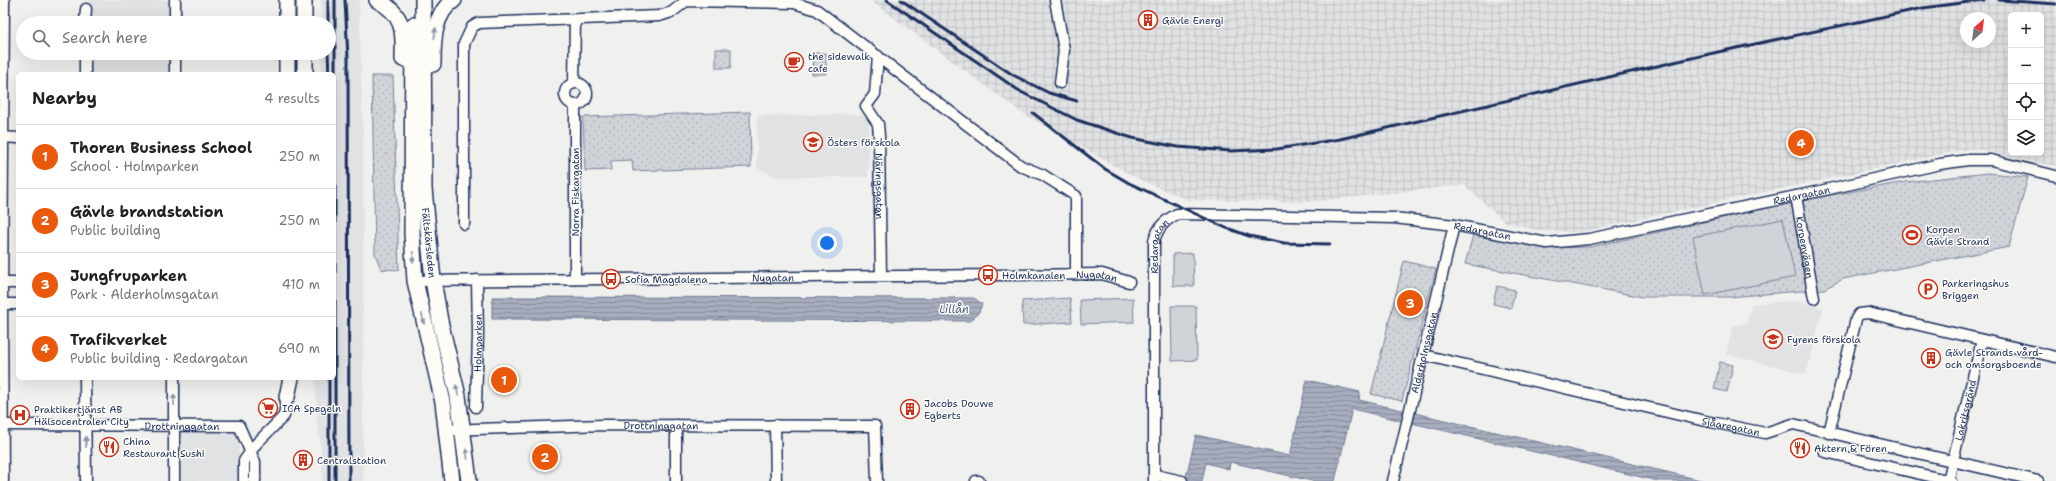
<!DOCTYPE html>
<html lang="en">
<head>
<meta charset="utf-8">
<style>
	body { margin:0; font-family:"Shantell Sans",sans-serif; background:#f2f2f2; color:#222 }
	.controls { position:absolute; right:12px; top:12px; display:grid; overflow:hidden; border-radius:6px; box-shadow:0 4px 16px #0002 }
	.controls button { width:36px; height:36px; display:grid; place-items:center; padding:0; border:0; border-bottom:1px solid #e0e0e0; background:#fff; color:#222; font:20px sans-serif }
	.compass { position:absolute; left:1960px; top:12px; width:36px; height:36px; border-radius:50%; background:#fff; box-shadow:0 4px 16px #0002; rotate:28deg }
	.you { position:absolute; left:827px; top:243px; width:14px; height:14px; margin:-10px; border:3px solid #fff; border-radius:50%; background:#1a73e8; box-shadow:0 0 0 6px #1a73e833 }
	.badge { display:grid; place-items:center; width:26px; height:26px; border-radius:50%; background:#ea580c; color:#fff; font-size:13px; font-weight:700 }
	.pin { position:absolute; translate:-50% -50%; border:2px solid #fff; box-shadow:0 1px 4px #0006 }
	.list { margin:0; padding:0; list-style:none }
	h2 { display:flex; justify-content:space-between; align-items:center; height:52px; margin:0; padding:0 16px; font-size:17px }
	h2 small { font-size:13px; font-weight:400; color:#767676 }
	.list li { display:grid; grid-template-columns:26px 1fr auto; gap:12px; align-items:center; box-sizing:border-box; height:64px; padding:0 16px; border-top:1px solid #e0e0e0 }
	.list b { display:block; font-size:15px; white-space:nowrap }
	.list p { margin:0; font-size:13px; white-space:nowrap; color:#767676 }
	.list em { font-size:13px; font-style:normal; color:#767676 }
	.icon { flex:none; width:22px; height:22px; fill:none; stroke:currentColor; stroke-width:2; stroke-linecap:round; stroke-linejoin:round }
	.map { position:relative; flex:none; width:2056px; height:481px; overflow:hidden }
	.search { position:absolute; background:#fff; box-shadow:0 4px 16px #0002; left:16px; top:16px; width:320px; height:44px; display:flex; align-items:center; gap:10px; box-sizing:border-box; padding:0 14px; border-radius:22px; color:#767676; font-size:15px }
	.panel { position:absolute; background:#fff; box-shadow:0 4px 16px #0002; left:16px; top:72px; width:320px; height:308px; border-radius:6px }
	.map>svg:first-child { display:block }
</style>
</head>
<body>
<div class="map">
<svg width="2056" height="481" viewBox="0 0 2056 481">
	<defs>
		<pattern id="industrial-grid" width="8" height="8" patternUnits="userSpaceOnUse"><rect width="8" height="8" fill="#e0e2e3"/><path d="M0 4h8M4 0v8" fill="none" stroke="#c0c2c5"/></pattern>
		<pattern id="grass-dots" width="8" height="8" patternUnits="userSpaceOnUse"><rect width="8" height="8" fill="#d0d3d8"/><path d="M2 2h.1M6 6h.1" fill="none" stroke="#b2b5bc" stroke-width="1.8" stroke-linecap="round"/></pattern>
		<pattern id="water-rules" width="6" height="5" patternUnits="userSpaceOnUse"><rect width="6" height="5" fill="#a7adbd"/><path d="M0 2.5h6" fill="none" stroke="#878d9d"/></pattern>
	</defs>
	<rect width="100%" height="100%" fill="#f0f0ee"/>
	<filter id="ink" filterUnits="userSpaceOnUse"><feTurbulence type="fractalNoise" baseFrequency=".025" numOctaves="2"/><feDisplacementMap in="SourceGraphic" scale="8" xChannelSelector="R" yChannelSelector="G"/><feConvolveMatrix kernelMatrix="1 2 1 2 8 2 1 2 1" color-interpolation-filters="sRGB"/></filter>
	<g filter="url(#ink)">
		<g fill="#e0e2e3">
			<rect x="89" y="0" width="81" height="23"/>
			<path d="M321 0H359L363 136V481H322V459L317 420 315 378H334V74H322L321 53H329V23H321Z"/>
			<rect x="89" y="53" width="80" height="21"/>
			<path d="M843 114 869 115 868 177H777L757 168V116Z"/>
			<path d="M1795 301 1823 308 1806 374 1726 354 1733 326 1747 323 1752 304Z"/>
			<rect x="174" y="426" width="65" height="55"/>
		</g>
		<path fill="url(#industrial-grid)" fill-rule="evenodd" d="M870 0H2056V166L1971 148 1579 232 1540 231 1505 222 1464 185 1308 202 1188 200 1136 178 1022 113ZM2011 15H2041V153H2011ZM1966 18H1990V42H1966Z"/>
		<g fill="url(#grass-dots)" stroke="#76819b">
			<rect x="716" y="49" width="15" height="19"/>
			<path d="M813 53H826V74H812Z"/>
			<path d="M372 76H393L399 270 381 269 375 254Z"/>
			<path d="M750 112 751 167 633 171 632 160 611 161V170L585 171 583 117Z"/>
			<path d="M1988 173 2028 177 2009 247 1843 279 1824 289 1729 297H1643L1465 264 1473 235 1545 248 1590 247 1804 200 1905 182Z"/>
			<path d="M1404 261 1436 269 1402 401 1371 394Z"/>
			<path d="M1497 286 1515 290 1511 308 1493 304Z"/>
			<path d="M1070 298 1072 322 1023 325 1022 301Z"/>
			<path d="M1720 362 1733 365 1727 392 1714 389Z"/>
		</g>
		<g fill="#d0d3d8" stroke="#76819b">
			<path d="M1783 219 1795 277 1705 295 1693 237Z"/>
			<path d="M1193 253 1194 286H1173V254Z"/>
			<path d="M1133 298 1134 322 1081 324 1080 300Z"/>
			<path d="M1171 306H1196L1197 360 1172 361Z"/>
		</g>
		<g fill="url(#water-rules)" stroke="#6f7b97">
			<path d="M492 297 974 298 982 304 979 312 971 321 492 319Z"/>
			<path d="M1307 380 1360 392 1359 400 1705 481H1658L1352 409 1335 481H1312L1230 462 1229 469 1206 463 1202 481H1185L1196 435 1290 456Z"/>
		</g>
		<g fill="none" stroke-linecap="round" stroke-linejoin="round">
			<defs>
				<g id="street">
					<path d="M175 0V23"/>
					<path d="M1055 0 1064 50 1060 83"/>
					<path d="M85 23 86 9"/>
					<path id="s1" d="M878 56 875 94 866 106 878 124 879 136 881 276"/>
					<path d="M85 74V53"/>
					<path d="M175 74V53"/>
					<path d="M574 83 575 21"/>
					<circle cx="576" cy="94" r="11"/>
					<path d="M575 105V279"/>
					<path d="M0 137 18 138"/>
					<path id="s2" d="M1796 196 1814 298"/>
					<path d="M464 224V44L472 27 479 23 659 16 672 12 686 1 794 3 817 10 1021 166 1043 175 1076 196V274"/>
					<path id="s3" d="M415 281 1102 274 1129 282"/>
					<path d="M0 283H18"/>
					<path d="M0 304H18"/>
					<path id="s4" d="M1423 355 1701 420 1765 433 1793 424 2038 481"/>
					<path d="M85 378 86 481"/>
					<path d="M174 378V481"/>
					<path id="s5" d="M476 407 478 333 477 280"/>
					<path id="s6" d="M0 425 239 426 255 462V481"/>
					<path d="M676 425V481"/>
					<path d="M775 425 776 481"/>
					<path id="s7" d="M447 430 604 425 875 426 877 481"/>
					<path d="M1829 433 1856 319 1859 314 1868 313 2056 357"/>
					<path d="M1825 452 1951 481"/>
					<path d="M1155 475 1182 481"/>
					<path d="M3 481 2 304 4 0"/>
					<path d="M244 481V461L256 444 284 416 287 397"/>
					<path d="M976 481H979"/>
					<path id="s8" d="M1154 481V241C1158 227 1164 221 1177 214L1394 218 1454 225 1547 243 1589 239 1820 191 1940 164 1968 160H1991L2056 176"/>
					<path id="s9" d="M1393 481 1454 225"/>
					<path id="s10" d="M1948 481 1982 340"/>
				</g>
				<g id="secondary">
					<path d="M287 0V23"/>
					<path d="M304 0V23"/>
					<path d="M377 0C404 14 404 31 403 59"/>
					<path id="s11" d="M423 0 424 189 433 280 440 321 458 396 469 481"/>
					<path d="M413 25 412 233 415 281 443 402 452 481"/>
					<path d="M287 53V74"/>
					<path d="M305 53V74"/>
					<path d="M433 64C433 42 433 14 454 0"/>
					<path d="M287 397 291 378"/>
				</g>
			</defs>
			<use href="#street" stroke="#1b2f5e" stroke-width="13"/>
			<use href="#secondary" stroke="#1b2f5e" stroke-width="18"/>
			<use href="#street" stroke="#fdfcf7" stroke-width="10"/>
			<use href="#secondary" stroke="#fdfcf7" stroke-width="15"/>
			<g stroke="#1b2f5e" stroke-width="3">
				<path d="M328 0V23"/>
				<path d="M335 0V481"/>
				<path d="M345 0 348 58 349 481"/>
				<path d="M887 0 1021 92 1077 120 1132 138 1178 147 1231 151 1277 149 1340 139 1718 52 1923 8 1984 0"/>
				<path d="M901 0 1013 75 1049 93 1077 101"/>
				<path d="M1999 0 2056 4"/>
				<path d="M328 53 329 74"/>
				<path d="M1033 113 1105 169 1129 183 1224 227 1249 236 1284 243 1330 244"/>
				<path d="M329 481V378"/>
			</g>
		</g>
		<defs><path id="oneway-solid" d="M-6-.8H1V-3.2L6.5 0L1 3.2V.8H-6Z"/></defs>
		<g fill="#8c96aa">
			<use href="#oneway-solid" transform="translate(435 33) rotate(-82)"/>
			<use href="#oneway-solid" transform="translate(413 257) rotate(86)"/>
			<use href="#oneway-solid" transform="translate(423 319) rotate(78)"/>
			<use href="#oneway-solid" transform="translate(457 390) rotate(-102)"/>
			<use href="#oneway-solid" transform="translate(174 400) rotate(-90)"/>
			<use href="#oneway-solid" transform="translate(86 442) rotate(-91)"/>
			<use href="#oneway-solid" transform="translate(467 454) rotate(-97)"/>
		</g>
	</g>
	<defs>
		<symbol id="building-ring" viewBox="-11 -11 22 22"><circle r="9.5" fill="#fdfcf7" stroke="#c8321e" stroke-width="1.5"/><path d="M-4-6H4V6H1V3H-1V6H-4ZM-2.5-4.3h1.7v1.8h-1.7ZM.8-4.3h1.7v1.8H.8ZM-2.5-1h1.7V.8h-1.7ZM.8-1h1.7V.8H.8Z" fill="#c8321e"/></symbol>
		<symbol id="cafe-ring" viewBox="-11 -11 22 22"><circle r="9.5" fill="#fdfcf7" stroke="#c8321e" stroke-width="1.5"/><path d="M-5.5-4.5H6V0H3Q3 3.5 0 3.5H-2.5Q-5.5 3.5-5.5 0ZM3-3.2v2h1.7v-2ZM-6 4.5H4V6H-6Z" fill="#c8321e"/></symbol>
		<symbol id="school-ring" viewBox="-11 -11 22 22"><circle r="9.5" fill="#fdfcf7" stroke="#c8321e" stroke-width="1.5"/><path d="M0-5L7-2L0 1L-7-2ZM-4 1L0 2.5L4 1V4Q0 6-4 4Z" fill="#c8321e"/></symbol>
		<symbol id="stadium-ring" viewBox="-11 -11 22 22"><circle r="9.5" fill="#fdfcf7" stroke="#c8321e" stroke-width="1.5"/><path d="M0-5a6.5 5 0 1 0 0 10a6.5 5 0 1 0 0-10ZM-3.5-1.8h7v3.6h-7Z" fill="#c8321e"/></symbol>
		<symbol id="bus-ring" viewBox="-11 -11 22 22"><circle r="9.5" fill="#fdfcf7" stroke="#c8321e" stroke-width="1.5"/><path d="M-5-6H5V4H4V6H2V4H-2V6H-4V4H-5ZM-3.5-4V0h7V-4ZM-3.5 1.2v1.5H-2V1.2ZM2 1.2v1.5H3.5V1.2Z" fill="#c8321e"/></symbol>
		<symbol id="parking-ring" viewBox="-11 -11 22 22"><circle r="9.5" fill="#fdfcf7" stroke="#c8321e" stroke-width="1.5"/><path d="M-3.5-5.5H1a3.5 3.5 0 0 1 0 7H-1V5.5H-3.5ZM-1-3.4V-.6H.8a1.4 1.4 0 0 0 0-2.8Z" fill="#c8321e"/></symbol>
		<symbol id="supermarket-ring" viewBox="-11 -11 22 22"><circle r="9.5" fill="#fdfcf7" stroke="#c8321e" stroke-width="1.5"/><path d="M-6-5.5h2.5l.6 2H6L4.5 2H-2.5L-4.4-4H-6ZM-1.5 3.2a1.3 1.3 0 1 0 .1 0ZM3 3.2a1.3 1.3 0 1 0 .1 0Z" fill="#c8321e"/></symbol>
		<symbol id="hospital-ring" viewBox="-11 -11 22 22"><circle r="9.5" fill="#fdfcf7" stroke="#c8321e" stroke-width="1.5"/><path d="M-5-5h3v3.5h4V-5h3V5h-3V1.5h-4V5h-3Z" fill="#c8321e"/></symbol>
		<symbol id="restaurant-ring" viewBox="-11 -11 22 22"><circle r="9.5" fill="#fdfcf7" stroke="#c8321e" stroke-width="1.5"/><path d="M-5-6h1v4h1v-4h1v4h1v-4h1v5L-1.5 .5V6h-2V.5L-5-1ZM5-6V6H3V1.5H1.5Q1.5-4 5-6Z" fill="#c8321e"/></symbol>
	</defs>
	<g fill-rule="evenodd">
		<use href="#building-ring" x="1137" y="9" width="22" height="22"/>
		<use href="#cafe-ring" x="783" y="51" width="22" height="22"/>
		<use href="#school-ring" x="802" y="131" width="22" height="22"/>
		<use href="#stadium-ring" x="1901" y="224" width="22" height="22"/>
		<use href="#bus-ring" x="977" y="264" width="22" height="22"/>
		<use href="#bus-ring" x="600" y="268" width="22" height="22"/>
		<use href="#parking-ring" x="1917" y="278" width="22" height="22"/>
		<use href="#school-ring" x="1762" y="328" width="22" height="22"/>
		<use href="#building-ring" x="1920" y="347" width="22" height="22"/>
		<use href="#supermarket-ring" x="257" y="397" width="22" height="22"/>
		<use href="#building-ring" x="899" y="398" width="22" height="22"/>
		<use href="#hospital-ring" x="9" y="404" width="22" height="22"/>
		<use href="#restaurant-ring" x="98" y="436" width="22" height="22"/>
		<use href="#restaurant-ring" x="1789" y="437" width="22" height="22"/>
		<use href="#building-ring" x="292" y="449" width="22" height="22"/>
	</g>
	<g text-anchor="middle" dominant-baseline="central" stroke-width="3" stroke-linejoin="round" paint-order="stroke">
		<g font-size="10" fill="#1b2f5e" stroke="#fdfcf7" text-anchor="start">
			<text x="1162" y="20">Gävle Energi</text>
			<text x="808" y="56">the sidewalk<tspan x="808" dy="12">cafe</tspan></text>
			<text x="827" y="142">Östers förskola</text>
			<text x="1926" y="229">Korpen<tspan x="1926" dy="12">Gävle Strand</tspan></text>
			<text x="1002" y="275">Holmkanalen</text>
			<text x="625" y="279">Sofia Magdalena</text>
			<text x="1942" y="283">Parkeringshus<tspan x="1942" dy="12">Briggen</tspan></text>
			<text x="1787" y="339">Fyrens förskola</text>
			<text x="1945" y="352">Gävle Strands vård-<tspan x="1945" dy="12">och omsorgsboende</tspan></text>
			<text x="924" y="403">Jacobs Douwe<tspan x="924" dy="12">Egberts</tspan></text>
			<text x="282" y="408">ICA Spegeln</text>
			<text x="34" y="409">Praktikertjänst AB<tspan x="34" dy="12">Hälsocentralen City</tspan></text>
			<text x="123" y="441">China<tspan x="123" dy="12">Restaurant Sushi</tspan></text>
			<text x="1814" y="448">Aktern &amp; Fören</text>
			<text x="317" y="460">Centralstation</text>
		</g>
		<g font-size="10" fill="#1b2f5e" stroke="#fdfcf7">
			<text stroke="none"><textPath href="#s1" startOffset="137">Näringsgatan</textPath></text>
			<text transform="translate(575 192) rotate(-90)">Norra Fiskargatan</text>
			<text stroke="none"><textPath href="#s8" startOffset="908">Redargatan</textPath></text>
			<text stroke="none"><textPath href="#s8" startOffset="583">Redargatan</textPath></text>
			<text stroke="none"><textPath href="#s11" startOffset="243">Fältskärsleden</textPath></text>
			<text stroke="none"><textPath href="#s2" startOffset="52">Korpenvägen</textPath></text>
			<text stroke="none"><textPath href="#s8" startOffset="236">Redargatan</textPath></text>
			<text stroke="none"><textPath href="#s3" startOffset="358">Nygatan</textPath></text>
			<text stroke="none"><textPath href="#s3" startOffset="682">Nygatan</textPath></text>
			<text stroke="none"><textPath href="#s5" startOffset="64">Holmparken</textPath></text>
			<text stroke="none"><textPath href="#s9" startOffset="132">Alderholmsgatan</textPath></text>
			<text stroke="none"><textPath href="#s10" startOffset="73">Lakritsgränd</textPath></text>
			<text stroke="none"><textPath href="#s7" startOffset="214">Drottninggatan</textPath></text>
			<text stroke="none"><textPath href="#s6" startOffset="182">Drottninggatan</textPath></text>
			<text stroke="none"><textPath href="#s4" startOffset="316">Sjåaregatan</textPath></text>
		</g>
		<g font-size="11" font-style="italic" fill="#4c5b7f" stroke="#fdfcf7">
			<text x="954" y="309">Lillån</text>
		</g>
	</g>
</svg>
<div class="controls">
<button>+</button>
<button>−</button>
<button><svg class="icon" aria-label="locate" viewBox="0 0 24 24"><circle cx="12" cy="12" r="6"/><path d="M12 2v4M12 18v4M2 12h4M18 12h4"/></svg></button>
<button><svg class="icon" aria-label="layers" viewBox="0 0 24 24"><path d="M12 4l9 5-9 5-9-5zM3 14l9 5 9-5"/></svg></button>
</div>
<svg class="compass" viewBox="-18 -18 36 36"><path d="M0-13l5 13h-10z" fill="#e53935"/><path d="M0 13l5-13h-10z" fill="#767676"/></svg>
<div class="you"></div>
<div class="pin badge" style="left:504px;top:380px">1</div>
<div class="pin badge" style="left:545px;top:457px">2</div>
<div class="pin badge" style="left:1410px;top:303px">3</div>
<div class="pin badge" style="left:1801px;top:143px">4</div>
<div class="search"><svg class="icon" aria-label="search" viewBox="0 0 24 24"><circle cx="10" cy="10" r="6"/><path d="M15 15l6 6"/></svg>Search here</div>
<section class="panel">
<h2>Nearby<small>4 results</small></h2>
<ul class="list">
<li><span class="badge">1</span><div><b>Thoren Business School</b><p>School · Holmparken</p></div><em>250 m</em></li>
<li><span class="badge">2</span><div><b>Gävle brandstation</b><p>Public building</p></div><em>250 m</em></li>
<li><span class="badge">3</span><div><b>Jungfruparken</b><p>Park · Alderholmsgatan</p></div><em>410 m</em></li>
<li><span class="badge">4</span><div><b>Trafikverket</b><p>Public building · Redargatan</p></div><em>690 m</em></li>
</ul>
</section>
</div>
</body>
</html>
